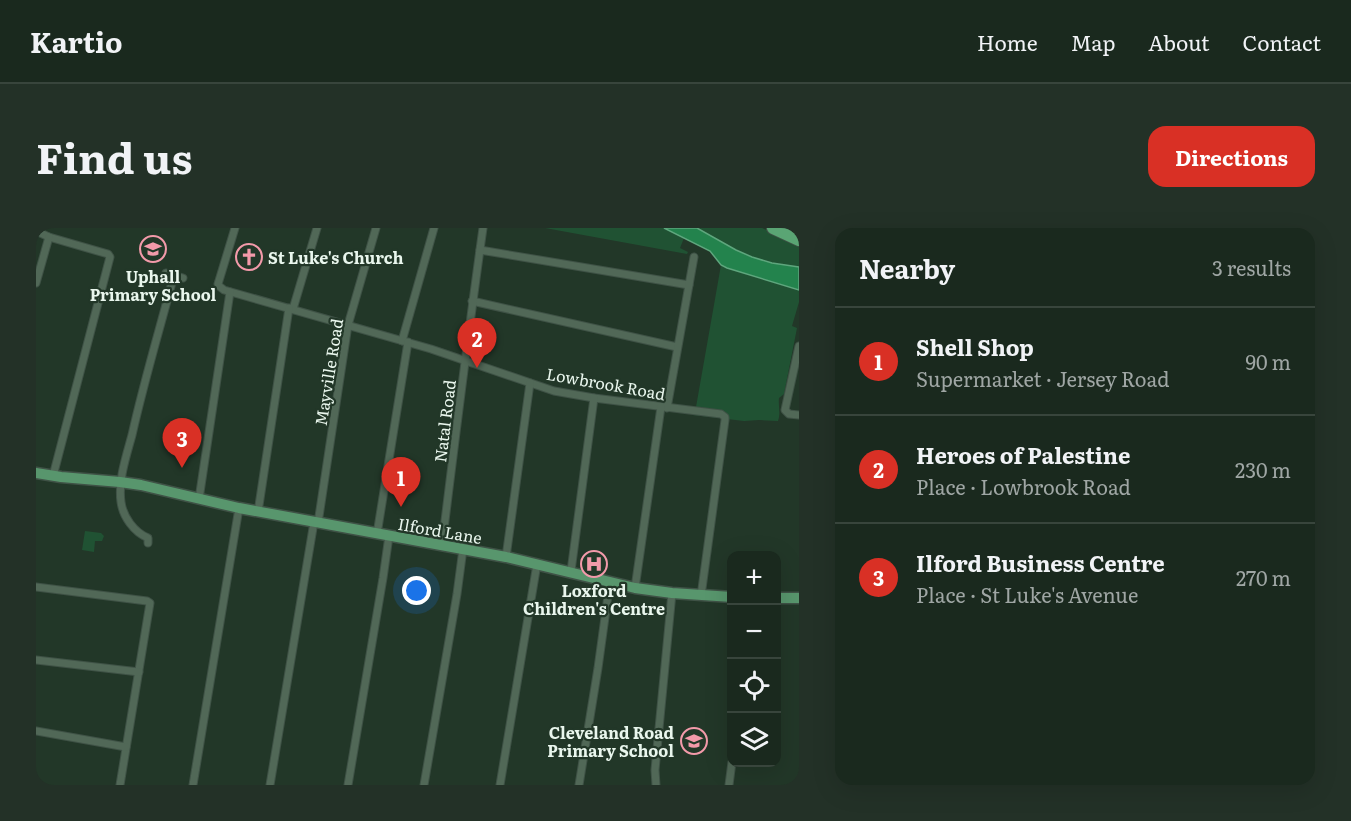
<!DOCTYPE html>
<html lang="en">
<head>
<meta charset="utf-8">
<style>
	body { margin:0; font-family:Literata,serif; background:#233127; color:#f1f3f6 }
	.controls { position:absolute; right:18px; bottom:18px; display:grid; overflow:hidden; border-radius:12px; box-shadow:0 6px 24px #0002 }
	.controls button { width:54px; height:54px; display:grid; place-items:center; padding:0; border:0; border-bottom:2px solid #38453c; background:#1a291e; color:#f1f3f6; font:30px sans-serif }
	.you { position:absolute; left:381px; top:363px; width:21px; height:21px; margin:-15px; border:4px solid #fff; border-radius:50%; background:#1a73e8; box-shadow:0 0 0 9px #1a73e833 }
	.badge { display:grid; place-items:center; width:39px; height:39px; border-radius:50%; background:#d93025; color:#fff; font-size:20px; font-weight:700 }
	.pin { position:absolute; translate:-50% -50px; filter:drop-shadow(0 2px 3px #0008) }
	.pin::after { content:''; position:absolute; top:32px; width:21px; height:18px; background:inherit; clip-path:polygon(0 0,100% 0,50% 100%) }
	.list { margin:0; padding:0; list-style:none }
	h2 { display:flex; justify-content:space-between; align-items:center; height:78px; margin:0; padding:0 24px; font-size:26px }
	h2 small { font-size:20px; font-weight:400; color:#9fa6a4 }
	.list li { display:grid; grid-template-columns:39px 1fr auto; gap:18px; align-items:center; box-sizing:border-box; height:108px; padding:0 24px; border-top:2px solid #38453c }
	.list b { display:block; font-size:22px; white-space:nowrap }
	.list p { margin:0; font-size:20px; white-space:nowrap; color:#9fa6a4 }
	.list em { font-size:20px; font-style:normal; color:#9fa6a4 }
	.icon { flex:none; width:33px; height:33px; fill:none; stroke:currentColor; stroke-width:2; stroke-linecap:round; stroke-linejoin:round }
	.map { position:relative; flex:none; width:763px; height:557px; overflow:hidden; border-radius:18px }
	header { display:flex; align-items:center; gap:36px; box-sizing:border-box; height:84px; padding:0 30px; background:#1a291e; border-bottom:2px solid #38453c }
	header strong { font-size:28px }
	nav { display:flex; gap:33px; margin-inline-start:auto; font-size:21px }
	.intro { display:flex; align-items:center; justify-content:space-between; box-sizing:border-box; height:144px; padding:0 36px }
	h1 { margin:0; font-size:42px }
	.button { padding:15px 27px; border-radius:18px; background:#d93025; color:#fff; font-size:21px; font-weight:700 }
	main { display:flex; gap:36px; padding:0 36px }
	aside { flex:1; background:#1a291e; border-radius:18px; box-shadow:0 6px 24px #0002 }
	.map>svg:first-child { display:block }
</style>
</head>
<body>
<header>
<strong>Kartio</strong>
<nav><a>Home</a><a>Map</a><a>About</a><a>Contact</a></nav>
</header>
<div class="intro"><h1>Find us</h1><a class="button">Directions</a></div>
<main>
<div class="map">
<svg width="763" height="557" viewBox="0 0 763 557">
	<rect width="100%" height="100%" fill="#223728"/>
	<g fill="#205233">
		<path d="M509 0H628L648 10 644 20 652 24 651 26Z"/>
		<path d="M661 0H726L763 16V39C754 38 744 37 735 35 708 28 685 14 661 0Z"/>
		<path d="M685 37 691 40 763 62V74L756 98 761 100 748 166 743 170C742 178 745 185 742 193L723 192 708 193 657 187V179H660Z"/>
		<path d="M49 303 65 305 68 308 66 313H59L58 324 46 322Z"/>
	</g>
	<path fill="#23834d" stroke="#5ea67d" stroke-width="1.5" d="M628 0H661L700 22 716 29 736 35 763 39V62L691 40 685 37 674 23Z"/>
	<g fill="none" stroke-linecap="round" stroke-linejoin="round">
		<defs>
			<g id="minor">
				<path d="M199 0 182 56 183 58 188 62 395 121 518 163 558 170 685 186 689 189V192L665 368"/>
				<path d="M0 3 13 9 72 26 74 29 17 248"/>
				<path d="M444 22 653 57"/>
				<path d="M130 45 147 50"/>
				<path d="M0 55 13 9"/>
				<path d="M436 73 641 119"/>
				<path d="M257 81 281 0"/>
				<path d="M366 113 398 0"/>
				<path d="M763 118 749 182 753 186 763 187"/>
				<path d="M631 180 658 29"/>
				<path d="M163 271 194 64"/>
				<path d="M222 284 253 80"/>
				<path d="M282 295 312 97 340 0"/>
				<path d="M341 306 372 114"/>
				<path d="M112 315V310C98 304 87 289 85 274 82 252 90 229 96 207 108 153 124 100 138 47"/>
				<path d="M406 317C419 212 432 106 447 0"/>
				<path d="M470 329 494 155"/>
				<path d="M535 343 558 170"/>
				<path d="M0 359 111 373 114 375 84 557"/>
				<path d="M599 360 625 179"/>
				<path d="M0 432 103 444"/>
				<path d="M0 503 90 519"/>
				<path d="M157 557 203 280"/>
				<path d="M234 557 278 294"/>
				<path d="M312 557 347 350 353 308"/>
				<path d="M388 557 421 366 427 321"/>
				<path d="M464 557 501 336"/>
				<path d="M543 557 562 440 574 353"/>
				<path d="M620 557 619 542 636 365"/>
				<path d="M693 557 696 534"/>
			</g>
			<g id="primary">
				<path d="M0 245 25 249 84 254 105 257 203 280 470 329 599 360 636 365 696 369"/>
				<path d="M740 370H763"/>
			</g>
			<g id="trunk">
				<path d="M737 0 763 12"/>
				<path d="M761 0 763 1"/>
			</g>
		</defs>
		<use href="#minor" stroke="#3f5246" stroke-width="9"/>
		<use href="#primary" stroke="#3f5246" stroke-width="13"/>
		<use href="#trunk" stroke="#3f5246" stroke-width="14"/>
		<use href="#minor" stroke="#516857" stroke-width="7"/>
		<use href="#primary" stroke="#58966d" stroke-width="10"/>
		<use href="#trunk" stroke="#5aa574" stroke-width="12"/>
	</g>
	<defs>
		<symbol id="school-ring" viewBox="-11 -11 22 22"><circle r="9.5" fill="#223728" stroke="#f39aaa" stroke-width="1.5"/><path d="M0-5L7-2L0 1L-7-2ZM-4 1L0 2.5L4 1V4Q0 6-4 4Z" fill="#f39aaa"/></symbol>
		<symbol id="church-ring" viewBox="-11 -11 22 22"><circle r="9.5" fill="#223728" stroke="#f39aaa" stroke-width="1.5"/><path d="M-1.2-6h2.4v3.5h3.3v2.4h-3.3V6h-2.4V-.1h-3.3v-2.4h3.3Z" fill="#f39aaa"/></symbol>
		<symbol id="hospital-ring" viewBox="-11 -11 22 22"><circle r="9.5" fill="#223728" stroke="#f39aaa" stroke-width="1.5"/><path d="M-5-5h3v3.5h4V-5h3V5h-3V1.5h-4V5h-3Z" fill="#f39aaa"/></symbol>
	</defs>
	<g fill-rule="evenodd">
		<use href="#school-ring" x="102" y="6" width="30" height="30"/>
		<use href="#church-ring" x="198" y="14" width="30" height="30"/>
		<use href="#hospital-ring" x="543" y="321" width="30" height="30"/>
		<use href="#school-ring" x="643" y="498" width="30" height="30"/>
	</g>
	<g text-anchor="middle" dominant-baseline="central" stroke-width="4.5" stroke-linejoin="round" paint-order="stroke">
		<g font-size="16" font-weight="bold" fill="#e9f6ed" stroke="#223728">
			<text x="232" y="29" text-anchor="start">St Luke's Church</text>
			<text x="117" y="48">Uphall<tspan x="117" dy="18">Primary School</tspan></text>
			<text x="558" y="362">Loxford<tspan x="558" dy="18">Children's Centre</tspan></text>
			<text x="638" y="504" text-anchor="end">Cleveland Road<tspan x="638" dy="18">Primary School</tspan></text>
		</g>
		<g font-size="16" fill="#e9f6ed" stroke="#223728">
			<text transform="translate(292 144) rotate(-81)">Mayville Road</text>
			<text transform="translate(570 155) rotate(10)">Lowbrook Road</text>
			<text transform="translate(408 193) rotate(-83)">Natal Road</text>
			<text transform="translate(404 302) rotate(10)">Ilford Lane</text>
		</g>
	</g>
</svg>
<div class="controls">
<button>+</button>
<button>−</button>
<button><svg class="icon" aria-label="locate" viewBox="0 0 24 24"><circle cx="12" cy="12" r="6"/><path d="M12 2v4M12 18v4M2 12h4M18 12h4"/></svg></button>
<button><svg class="icon" aria-label="layers" viewBox="0 0 24 24"><path d="M12 4l9 5-9 5-9-5zM3 14l9 5 9-5"/></svg></button>
</div>
<div class="you"></div>
<div class="pin badge" style="left:365px;top:279px">1</div>
<div class="pin badge" style="left:441px;top:140px">2</div>
<div class="pin badge" style="left:146px;top:240px">3</div>
</div>
<aside>
<h2>Nearby<small>3 results</small></h2>
<ul class="list">
<li><span class="badge">1</span><div><b>Shell Shop</b><p>Supermarket · Jersey Road</p></div><em>90 m</em></li>
<li><span class="badge">2</span><div><b>Heroes of Palestine</b><p>Place · Lowbrook Road</p></div><em>230 m</em></li>
<li><span class="badge">3</span><div><b>Ilford Business Centre</b><p>Place · St Luke's Avenue</p></div><em>270 m</em></li>
</ul>
</aside>
</main>
</body>
</html>
